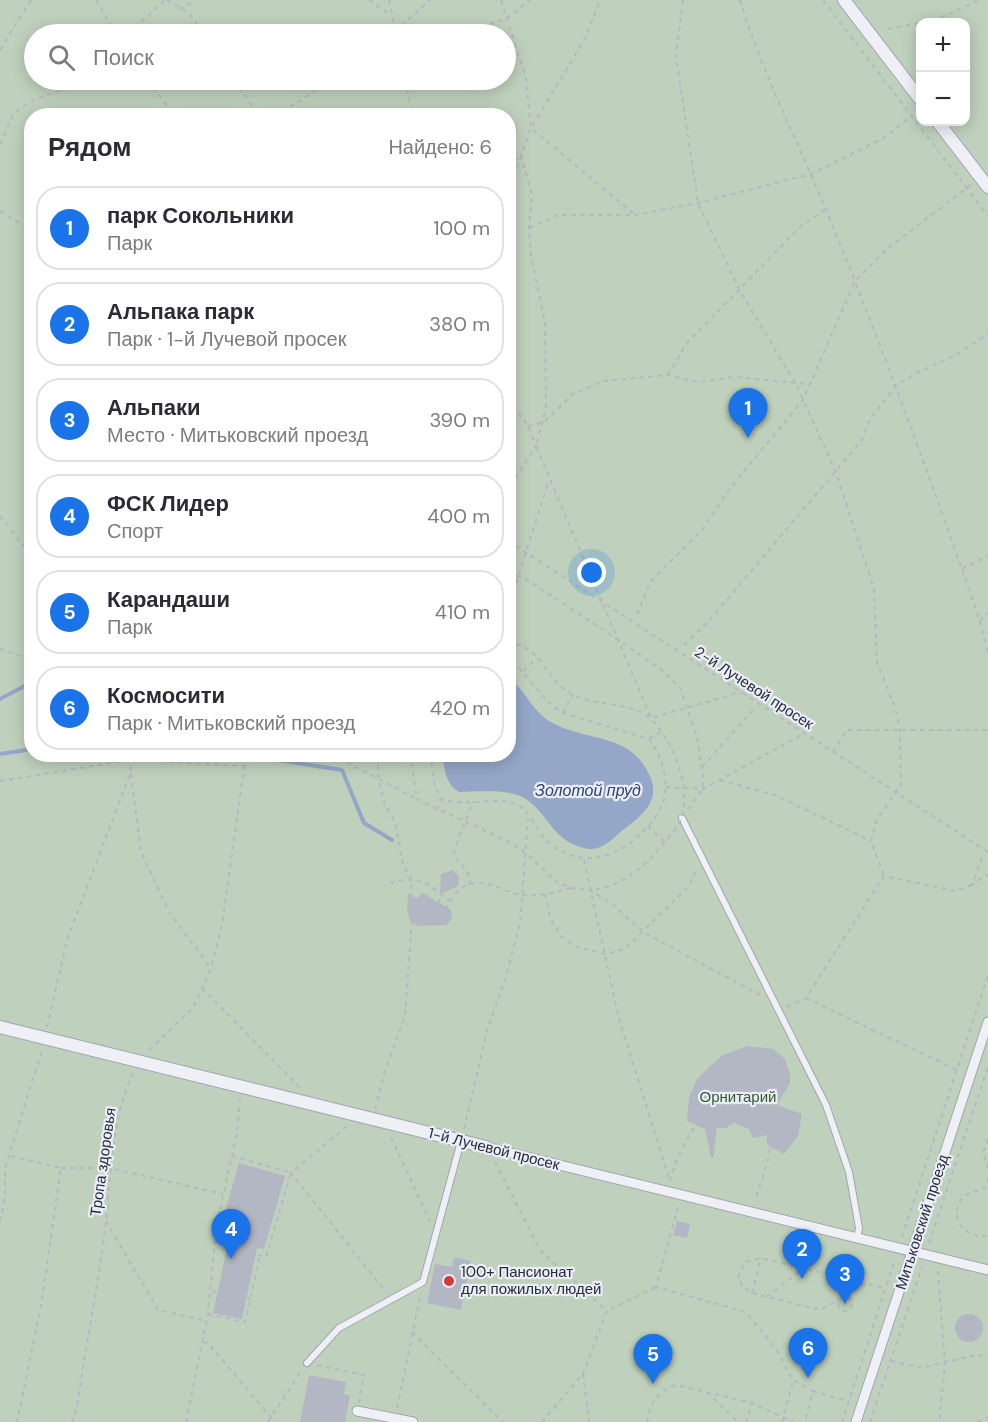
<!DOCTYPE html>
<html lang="ru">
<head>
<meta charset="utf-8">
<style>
	body { margin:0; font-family:"DM Sans",sans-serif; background:#f2f2f3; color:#2b2b33 }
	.controls { position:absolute; right:18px; top:18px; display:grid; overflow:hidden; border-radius:12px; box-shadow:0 3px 15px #0003 }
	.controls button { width:54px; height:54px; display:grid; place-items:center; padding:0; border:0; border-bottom:2px solid #e1e1e2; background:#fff; color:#2b2b33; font:30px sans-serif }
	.you { position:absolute; left:592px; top:573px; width:21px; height:21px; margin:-15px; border:4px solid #fff; border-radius:50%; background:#1a73e8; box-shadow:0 0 0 9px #1a73e833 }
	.badge { display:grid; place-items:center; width:39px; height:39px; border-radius:50%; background:#1a73e8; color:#fff; font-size:20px; font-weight:700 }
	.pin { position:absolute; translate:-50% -50px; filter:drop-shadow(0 2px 3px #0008) }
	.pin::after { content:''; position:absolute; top:32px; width:21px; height:18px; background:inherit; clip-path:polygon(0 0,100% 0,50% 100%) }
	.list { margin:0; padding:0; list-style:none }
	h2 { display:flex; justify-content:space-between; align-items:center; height:78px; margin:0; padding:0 24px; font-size:26px }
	h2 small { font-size:20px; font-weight:400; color:#7c7c81 }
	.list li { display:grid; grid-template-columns:39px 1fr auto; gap:18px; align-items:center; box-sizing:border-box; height:84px; margin:0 12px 12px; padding:0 12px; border:2px solid #e1e1e2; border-radius:24px }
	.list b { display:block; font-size:22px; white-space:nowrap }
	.list p { margin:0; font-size:20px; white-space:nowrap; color:#7c7c81 }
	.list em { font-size:20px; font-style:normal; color:#7c7c81 }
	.icon { flex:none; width:33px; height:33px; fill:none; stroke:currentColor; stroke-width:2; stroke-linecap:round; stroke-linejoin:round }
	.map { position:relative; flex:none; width:988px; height:1422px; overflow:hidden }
	.search { position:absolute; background:#fff; box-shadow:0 3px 15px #0003; left:24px; top:24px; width:492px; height:66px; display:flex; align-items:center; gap:15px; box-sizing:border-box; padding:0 21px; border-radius:33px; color:#7c7c81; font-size:22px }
	.panel { position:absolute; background:#fff; box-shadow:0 3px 15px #0003; left:24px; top:108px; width:492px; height:654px; border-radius:24px }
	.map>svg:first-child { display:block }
</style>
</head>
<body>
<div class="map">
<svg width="988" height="1422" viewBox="0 0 988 1422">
	<rect width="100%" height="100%" fill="#dcdee7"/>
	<path fill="#bfd1bd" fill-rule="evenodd" d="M0 0H988V1422H0ZM920 22H966V122H920ZM34 34H506V80H34ZM32 116H508V754H32Z"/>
	<path fill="#95a7c8" d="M509 678C524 689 533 711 549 721 586 743 633 731 651 779 660 802 640 817 623 830 612 839 600 853 584 848 552 840 549 815 526 799 509 788 478 792 459 792 445 784 445 769 442 755L508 754Z"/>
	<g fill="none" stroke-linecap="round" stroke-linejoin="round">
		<g stroke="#95a7c8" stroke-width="4">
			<path d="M0 699 32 682"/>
			<path d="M0 754 32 749"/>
			<path d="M238 754 241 755"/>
			<path d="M251 756 342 770 364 823 392 840"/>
		</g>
	</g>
	<g fill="#b3b7c3">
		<path d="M453 870 459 877 458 886 440 894 441 874Z"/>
		<path d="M423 893 451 910 452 917 447 925 417 926 410 921 407 909 408 894 417 898Z"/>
		<path d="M747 1046 773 1049 785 1059 790 1075V1083L777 1105 802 1114 798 1136 784 1154 767 1145V1135L753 1138 749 1129 734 1123 726 1128H717L713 1158H711L705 1129 687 1121 689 1097 697 1079 711 1065 723 1055Z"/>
		<path d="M239 1163 285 1176 264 1249 257 1248 242 1319 213 1313 229 1239 218 1236Z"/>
		<path d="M677 1221 690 1224 687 1238 673 1235Z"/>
		<path d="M454 1257 471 1261 461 1310 427 1303 435 1264 452 1267Z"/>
		<circle cx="969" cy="1328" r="14"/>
		<path d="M309 1375 346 1382 344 1394 350 1396 345 1422H300Z"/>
	</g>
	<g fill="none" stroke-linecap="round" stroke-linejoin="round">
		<defs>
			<g id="service">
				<path d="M682 818 826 1105 849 1172 859 1228 857 1238"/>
				<path d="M307 1363 339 1328 423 1282 461 1141"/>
			</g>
			<g id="pedestrian">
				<path d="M486 1147 988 1270"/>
				<path d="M357 1411 413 1422"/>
				<path d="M856 1422 988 1022"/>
			</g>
			<g id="minor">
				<path d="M844 0 920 99"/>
				<path d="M938 122 988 187"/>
				<path d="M0 1027 486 1147"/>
			</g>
		</defs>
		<use href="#service" stroke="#a1a5b1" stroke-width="8"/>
		<use href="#pedestrian" stroke="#a1a5b1" stroke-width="11"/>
		<use href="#minor" stroke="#a1a5b1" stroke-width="14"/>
		<g stroke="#b6b9c1" stroke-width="2" stroke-dasharray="4.5 4.5" stroke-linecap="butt">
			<path d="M96 0 116 34"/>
			<path d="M167 0 189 13 203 34"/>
			<path d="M369 0 391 15"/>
			<path d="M389 0 396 34"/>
			<path d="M501 0 526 78 531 128 635 215"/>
			<path d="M683 0 676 56 698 203 740 291 796 384 836 472 874 589 877 663 895 707 900 730 901 785 877 819 871 841 884 876"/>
			<path d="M740 0C762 73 797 139 826 210 882 345 932 483 980 621L988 655"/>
			<path d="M823 0 988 216"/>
			<path d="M179 9 196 0"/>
			<path d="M888 29 938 19 979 0"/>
			<path d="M395 32 430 0"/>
			<path d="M128 34 165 0"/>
			<path d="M392 34 395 32 448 34"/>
			<path d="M455 34 506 19 530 0"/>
			<path d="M0 50 31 0"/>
			<path d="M148 80 174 116"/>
			<path d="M234 80 259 116"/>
			<path d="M405 80 413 116"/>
			<path d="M274 116 334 80"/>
			<path d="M0 144C6 135 8 121 15 113 35 93 59 96 78 80"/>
			<path d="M508 168 521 155 532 195 529 228 531 255 545 323 546 408 536 446 651 718 741 692"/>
			<path d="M508 193 531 128 586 37 600 0"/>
			<path d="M0 211 32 231"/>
			<path d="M529 228 558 215H635L698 203 811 174 887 136 910 117"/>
			<path d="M668 375 686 344 802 225 826 209"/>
			<path d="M508 398 528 426 536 446 508 490"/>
			<path d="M528 426 544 422 573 394 604 381 668 375 698 382 734 377 809 384"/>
			<path d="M0 516 32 557"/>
			<path d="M508 541 988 852"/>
			<path d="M962 569 988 556"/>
			<path d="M508 573 526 579 617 639 666 673 680 688 697 737 703 775V789L687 811"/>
			<path d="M508 609 549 480"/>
			<path d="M637 614 650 582 702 530 731 487 803 400 855 281 888 248 972 184"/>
			<path d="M980 621 988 613"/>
			<path d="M684 645 708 622 862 440 870 419 897 385 916 373 956 355 988 334"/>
			<path d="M0 649 32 660"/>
			<path d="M523 671 537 658"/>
			<path d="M563 713 572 695"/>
			<path d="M649 739 662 731"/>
			<path d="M833 752 847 730H988"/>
			<path d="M331 754 417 799"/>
			<path d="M410 754 417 799 507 841 527 854 557 882 572 888 590 890 613 905 643 932 760 995"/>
			<path d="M430 754 435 786 441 799C466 808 493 795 518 805 528 809 538 833 549 843 589 876 635 850 659 811 672 789 664 759 649 739L563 713C541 700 530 675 508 660"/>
			<path d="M702 767 753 710"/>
			<path d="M131 774 141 852 169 912 210 967"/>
			<path d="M720 780 775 795 871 841"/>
			<path d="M0 781 130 760 244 766"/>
			<path d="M666 787 703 789 805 733"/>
			<path d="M437 810 441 799"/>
			<path d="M648 826 665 842"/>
			<path d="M982 858 972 885 988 874"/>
			<path d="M584 860 619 1019 670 1181"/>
			<path d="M390 883C421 874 427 884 450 901"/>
			<path d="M470 885C471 869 457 865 454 851L473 802"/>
			<path d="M545 894 550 918 561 936 577 947 606 954 625 949 689 886 697 868"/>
			<path d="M428 915 437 911 439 900 444 896"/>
			<path d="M413 920 438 917C447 909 451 896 462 888 484 873 504 895 525 895 541 896 556 892 572 888"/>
			<path d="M202 988 301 1089"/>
			<path d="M806 998 957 1070"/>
			<path d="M787 1007 806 998 884 876 955 891 972 885"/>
			<path d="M47 1027 67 940 131 771 130 754"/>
			<path d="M149 1050 193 1008 211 968 222 925 246 754"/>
			<path d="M375 1109 385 1071 405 1016 412 920 411 879 403 865 395 822 385 805 378 778V754"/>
			<path d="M347 1126 291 1173 386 1292"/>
			<path d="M464 1129 487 1031 505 980 520 923 528 819"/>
			<path d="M391 1137 430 1222"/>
			<path d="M988 1139 983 1152 988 1169"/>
			<path d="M11 1156 61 1168 41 1306 17 1422"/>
			<path d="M495 1162 540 1250 607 1311"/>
			<path d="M61 1168H110L223 1194"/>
			<path d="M988 1178 987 1186C979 1192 967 1191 961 1200 948 1221 968 1239 988 1236"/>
			<path d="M670 1181C679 1149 706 1086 750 1109 761 1115 769 1126 770 1138 772 1158 760 1182 755 1201"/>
			<path d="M678 1207 656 1287 746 1312 776 1349 793 1380 813 1391 805 1422"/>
			<path d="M0 1221 5 1199V1168L42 1050"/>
			<path d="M106 1221 158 1310 207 1321"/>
			<path d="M902 1237 988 975"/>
			<path d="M215 1242 266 1257 291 1173 233 1156"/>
			<path d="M929 1243 988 1067"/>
			<path d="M938 1271 945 1364 939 1422"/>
			<path d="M865 1284 821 1310 752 1293 743 1287 738 1277 745 1262 761 1258 885 1288"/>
			<path d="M212 1291 250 1299"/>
			<path d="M752 1293 761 1258"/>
			<circle cx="845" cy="1304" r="7"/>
			<path d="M767 1297 802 1269"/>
			<path d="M208 1314 245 1322 260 1255"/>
			<path d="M412 1332 503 1422"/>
			<path d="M203 1342 208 1343 275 1422"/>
			<path d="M891 1361 921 1368 975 1355 988 1356"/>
			<path d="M317 1365 364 1375 359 1402"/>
			<path d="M583 1374 589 1422"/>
			<path d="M813 1391 848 1401"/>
			<path d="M707 1392 738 1422"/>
			<path d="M397 1408 421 1293"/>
			<path d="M0 1421 1 1422"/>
			<path d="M72 1422 77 1406C86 1344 99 1282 106 1220 111 1170 112 1117 134 1071"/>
			<path d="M186 1422 208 1314 216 1229 237 1132 240 1100"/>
			<path d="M268 1422 301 1371"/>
			<path d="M542 1422 583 1374 607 1311 656 1287"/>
			<path d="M647 1422C650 1403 657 1391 676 1385L752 1403 793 1422"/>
			<path d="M746 1422 752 1403"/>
			<path d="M782 1422 793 1381"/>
			<path d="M842 1422 895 1259"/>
			<path d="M870 1422 922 1267"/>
			<path d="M977 1422 988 1417"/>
		</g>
		<use href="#service" stroke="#eff0f5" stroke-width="6"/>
		<use href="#pedestrian" stroke="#eff0f5" stroke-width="9"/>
		<use href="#minor" stroke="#eff0f5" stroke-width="12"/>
		<path stroke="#b6b9c1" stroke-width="2" stroke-dasharray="4.5 4.5" stroke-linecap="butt" d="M508 640C515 644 523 646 529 650 545 661 552 683 570 693 591 705 618 702 640 712 669 725 692 787 682 816 679 826 671 835 664 843 644 867 622 887 590 890"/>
	</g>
	<circle fill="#d23b3c" stroke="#ebeef4" stroke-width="2" cx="449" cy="1281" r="6"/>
	<g text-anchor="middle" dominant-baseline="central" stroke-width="4.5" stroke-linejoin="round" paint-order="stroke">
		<g font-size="15" fill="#252b3d" stroke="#ebeef4">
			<text transform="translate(754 688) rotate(33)">2-й Лучевой просек</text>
			<text transform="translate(494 1149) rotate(14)">1-й Лучевой просек</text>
			<text transform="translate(103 1162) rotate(-82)">Тропа здоровья</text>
			<text transform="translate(922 1222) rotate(-72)">Митьковский проезд</text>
		</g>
		<g font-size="15" fill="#345932" stroke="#ebeef4">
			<text x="738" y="1097">Орнитарий</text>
		</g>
		<g font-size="15" fill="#252b3d" stroke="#ebeef4" text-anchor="start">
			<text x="461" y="1272">100+ Пансионат<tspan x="461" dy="17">для пожилых людей</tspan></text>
		</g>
		<g font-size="16" font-style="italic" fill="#2e4372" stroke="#ebeef4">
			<text x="588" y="790">Золотой пруд</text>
		</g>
	</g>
</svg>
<div class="controls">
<button>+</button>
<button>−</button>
</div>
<div class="you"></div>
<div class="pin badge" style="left:748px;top:438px">1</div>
<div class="pin badge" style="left:802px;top:1279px">2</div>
<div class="pin badge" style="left:845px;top:1304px">3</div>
<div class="pin badge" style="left:231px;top:1259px">4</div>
<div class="pin badge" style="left:653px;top:1384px">5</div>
<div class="pin badge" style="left:808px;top:1378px">6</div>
<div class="search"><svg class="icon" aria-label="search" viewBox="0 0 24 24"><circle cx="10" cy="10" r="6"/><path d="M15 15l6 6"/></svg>Поиск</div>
<section class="panel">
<h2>Рядом<small>Найдено: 6</small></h2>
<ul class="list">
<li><span class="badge">1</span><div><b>парк Сокольники</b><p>Парк</p></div><em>100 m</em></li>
<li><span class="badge">2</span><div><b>Альпака парк</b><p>Парк · 1-й Лучевой просек</p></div><em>380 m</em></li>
<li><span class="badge">3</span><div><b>Альпаки</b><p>Место · Митьковский проезд</p></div><em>390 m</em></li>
<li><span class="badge">4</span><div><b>ФСК Лидер</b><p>Спорт</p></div><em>400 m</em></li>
<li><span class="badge">5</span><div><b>Карандаши</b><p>Парк</p></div><em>410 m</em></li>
<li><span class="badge">6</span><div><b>Космосити</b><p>Парк · Митьковский проезд</p></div><em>420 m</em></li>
</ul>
</section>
</div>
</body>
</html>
